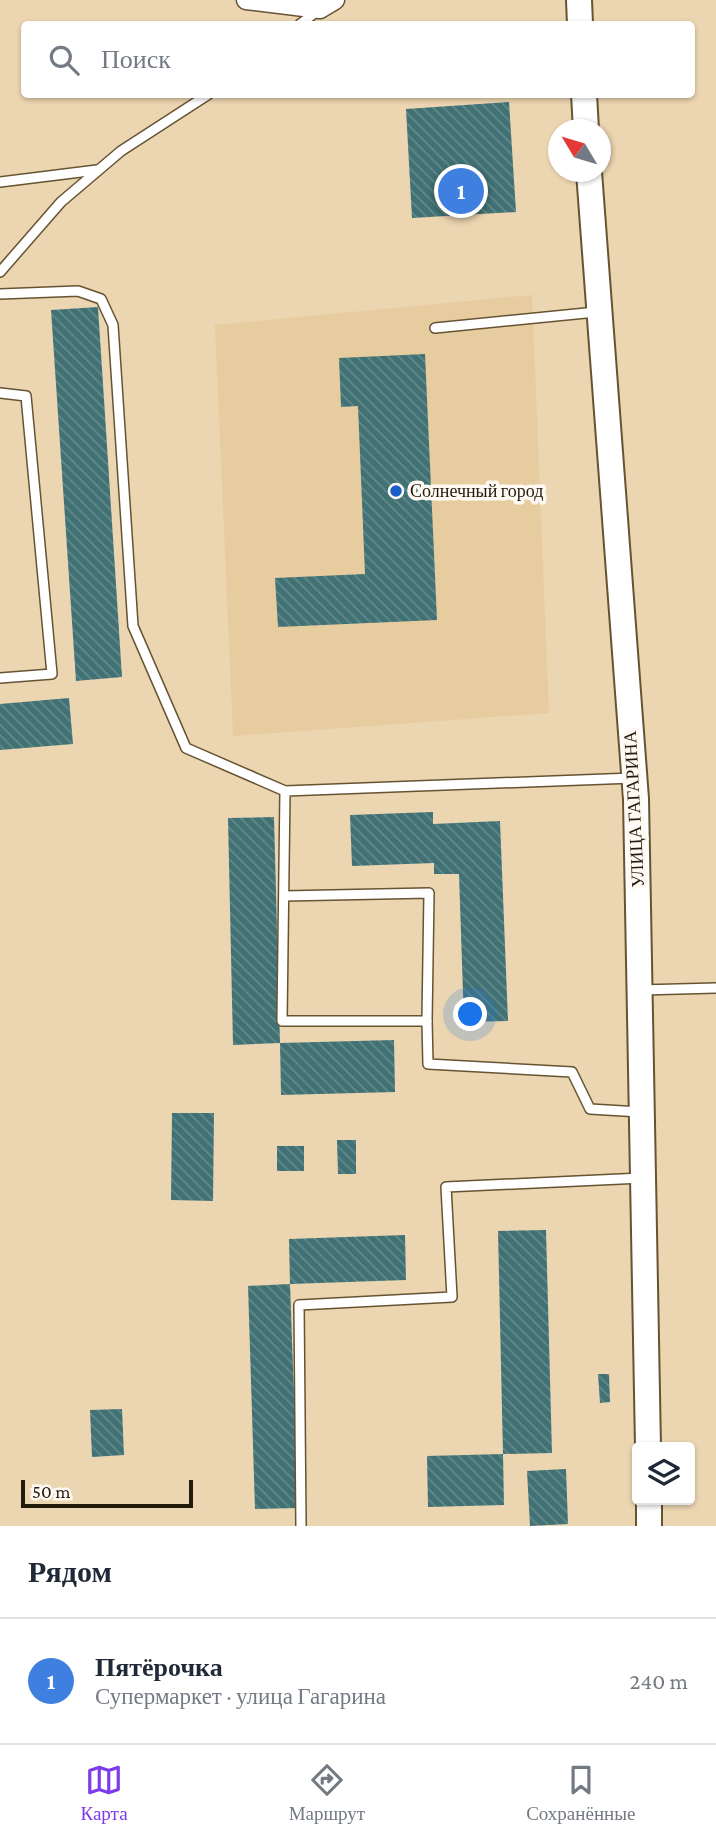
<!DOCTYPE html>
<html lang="ru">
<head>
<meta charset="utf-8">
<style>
	body { margin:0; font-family:"Crimson Pro",serif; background:#f6f6f7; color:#1f2937 }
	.controls { position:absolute; right:21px; bottom:21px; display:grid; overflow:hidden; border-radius:7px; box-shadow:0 2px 5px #0004 }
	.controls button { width:63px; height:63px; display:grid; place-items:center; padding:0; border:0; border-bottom:2px solid #e0e1e3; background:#fff; color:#1f2937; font:35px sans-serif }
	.compass { position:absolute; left:548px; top:119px; width:63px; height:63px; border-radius:50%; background:#fff; box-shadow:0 2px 5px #0004; rotate:308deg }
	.scale { position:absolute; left:21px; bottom:18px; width:172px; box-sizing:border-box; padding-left:7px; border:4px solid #221a0c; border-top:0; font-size:19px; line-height:24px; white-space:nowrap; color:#221a0c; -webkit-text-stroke:5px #fef9f2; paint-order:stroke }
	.you { position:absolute; left:471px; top:1015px; width:24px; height:24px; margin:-18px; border:5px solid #fff; border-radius:50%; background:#1a73e8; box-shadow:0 0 0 10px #1a73e833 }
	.badge { display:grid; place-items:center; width:46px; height:46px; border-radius:50%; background:#7c3aed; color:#fff; font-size:23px; font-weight:700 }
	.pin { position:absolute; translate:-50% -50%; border:4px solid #fff; box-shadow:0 2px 7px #0006 }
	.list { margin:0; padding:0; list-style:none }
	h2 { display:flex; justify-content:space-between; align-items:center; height:91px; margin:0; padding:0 28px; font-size:30px }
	h2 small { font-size:23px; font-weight:400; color:#747a83 }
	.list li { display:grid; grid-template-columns:46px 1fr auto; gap:21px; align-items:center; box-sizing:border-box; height:126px; padding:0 28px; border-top:2px solid #e0e1e3 }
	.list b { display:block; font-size:26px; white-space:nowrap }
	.list p { margin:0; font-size:23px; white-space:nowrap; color:#747a83 }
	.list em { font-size:23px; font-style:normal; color:#747a83 }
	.icon { flex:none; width:38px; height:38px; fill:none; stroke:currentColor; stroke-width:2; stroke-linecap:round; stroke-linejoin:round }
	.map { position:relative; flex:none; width:716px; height:1526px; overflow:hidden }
	.search { position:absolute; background:#fff; box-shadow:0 2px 5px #0004; left:21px; right:21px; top:21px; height:77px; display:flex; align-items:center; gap:18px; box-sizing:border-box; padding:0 24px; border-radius:7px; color:#747a83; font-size:26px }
	.sheet { height:217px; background:#fff }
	nav { display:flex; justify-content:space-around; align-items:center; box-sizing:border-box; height:98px; border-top:2px solid #e0e1e3; background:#fff; font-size:19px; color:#747a83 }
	nav a { display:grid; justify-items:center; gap:4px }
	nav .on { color:#7c3aed }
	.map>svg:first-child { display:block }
</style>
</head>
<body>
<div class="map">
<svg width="716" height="1526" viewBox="0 0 716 1526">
	<defs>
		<pattern id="building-back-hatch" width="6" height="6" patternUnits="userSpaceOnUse" patternTransform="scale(1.75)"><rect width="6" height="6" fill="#407275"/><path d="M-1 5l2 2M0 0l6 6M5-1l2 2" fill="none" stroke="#688"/></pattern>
	</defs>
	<rect width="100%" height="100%" fill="#ecd5b1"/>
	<path fill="#e7cca0" d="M532 295 549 713 233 736 215 325Z"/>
	<g fill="url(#building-back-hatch)">
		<path d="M509 102 516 212 412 218 406 109Z"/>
		<path d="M98 307 122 677 76 681 51 310Z"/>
		<path d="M425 354 437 620 278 627 275 578 365 574 358 406 341 407 339 358Z"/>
		<path d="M69 698 73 744 0 750V704Z"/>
		<path d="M433 812V824L500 821 508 1021 464 1022 459 874H434V863L352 866 350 815Z"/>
		<path d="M274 817 280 1043 233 1045 228 818Z"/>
		<path d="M394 1040 395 1092 281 1095 280 1043Z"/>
		<path d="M172 1113H214L213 1201 171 1200Z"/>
		<path d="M337 1140H356V1174H338Z"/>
		<rect x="277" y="1146" width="27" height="25"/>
		<path d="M546 1230 552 1453 503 1454 498 1231Z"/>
		<path d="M405 1235 406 1280 290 1284 289 1239Z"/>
		<path d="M290 1284 298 1508 255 1509 248 1286Z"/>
		<path d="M598 1374H609L610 1402 600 1403Z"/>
		<path d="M122 1409 124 1455 92 1457 90 1410Z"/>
		<path d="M503 1454 504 1505 428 1507 427 1456Z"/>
		<path d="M566 1469 568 1524 530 1526 527 1471Z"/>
	</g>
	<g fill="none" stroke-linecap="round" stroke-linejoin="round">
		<defs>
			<g id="lane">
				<path d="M300 24 319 10"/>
				<path d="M0 182 97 170"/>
				<path d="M0 272 61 202 121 151 209 94"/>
				<path d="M0 294 78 291 101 299 113 325 133 626 186 748 285 791"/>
				<path d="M435 328 596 312"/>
				<path d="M0 393 26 396 52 674 0 678"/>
				<path d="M284 896 429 893 427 1021H282L285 791 633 778"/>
				<path d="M641 990 716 988"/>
				<path d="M427 1021 428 1064 572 1072 590 1109 640 1112"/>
				<path d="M301 1526 299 1305 452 1297 446 1187 642 1178"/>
			</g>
			<path id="street" d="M246 0 320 9 335 0"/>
			<g id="secondary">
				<path d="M579 0 580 24"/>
				<path d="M584 94 586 130"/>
				<path d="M589 172 636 799 648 1447"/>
				<path d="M649 1500V1526"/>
			</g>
		</defs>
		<use href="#lane" stroke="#665332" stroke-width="12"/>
		<use href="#street" stroke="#665332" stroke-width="21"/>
		<use href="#secondary" stroke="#665332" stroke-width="28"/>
		<use href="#lane" stroke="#fff" stroke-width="9"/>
		<use href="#street" stroke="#fff" stroke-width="18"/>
		<use href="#secondary" stroke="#fff" stroke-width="24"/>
	</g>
	<circle fill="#175ec9" stroke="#fef9f2" stroke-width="2.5" cx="396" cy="491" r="7"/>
	<g text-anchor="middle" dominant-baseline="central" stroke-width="7" stroke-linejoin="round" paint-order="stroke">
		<g font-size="18" fill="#221a0c" stroke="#fef9f2" text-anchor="start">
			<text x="410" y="491">Солнечный город</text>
		</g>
		<g font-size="18" fill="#221a0c" stroke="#fef9f2">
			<text transform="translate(634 809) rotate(-93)">УЛИЦА ГАГАРИНА</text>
		</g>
	</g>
</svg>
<div class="controls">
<button><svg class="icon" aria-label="layers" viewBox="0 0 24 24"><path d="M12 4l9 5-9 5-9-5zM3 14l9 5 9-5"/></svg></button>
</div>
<svg class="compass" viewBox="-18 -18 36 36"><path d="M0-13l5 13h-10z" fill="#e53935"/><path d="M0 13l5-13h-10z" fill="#747a83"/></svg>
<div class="scale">50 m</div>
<div class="you"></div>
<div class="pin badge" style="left:461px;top:191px;background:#3f7fe0">1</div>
<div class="search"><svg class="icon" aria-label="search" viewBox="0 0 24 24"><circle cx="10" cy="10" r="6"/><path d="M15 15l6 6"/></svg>Поиск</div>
</div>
<section class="sheet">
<h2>Рядом<small></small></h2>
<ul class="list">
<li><span class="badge" style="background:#3f7fe0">1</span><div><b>Пятёрочка</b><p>Супермаркет · улица Гагарина</p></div><em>240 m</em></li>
</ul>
</section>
<nav>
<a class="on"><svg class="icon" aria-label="map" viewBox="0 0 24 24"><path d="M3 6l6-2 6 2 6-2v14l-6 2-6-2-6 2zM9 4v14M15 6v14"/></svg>Карта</a>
<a><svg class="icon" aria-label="directions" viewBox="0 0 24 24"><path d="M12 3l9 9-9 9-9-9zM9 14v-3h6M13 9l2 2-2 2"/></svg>Маршрут</a>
<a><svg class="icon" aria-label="saved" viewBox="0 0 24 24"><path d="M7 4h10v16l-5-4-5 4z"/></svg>Сохранённые</a>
</nav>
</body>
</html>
